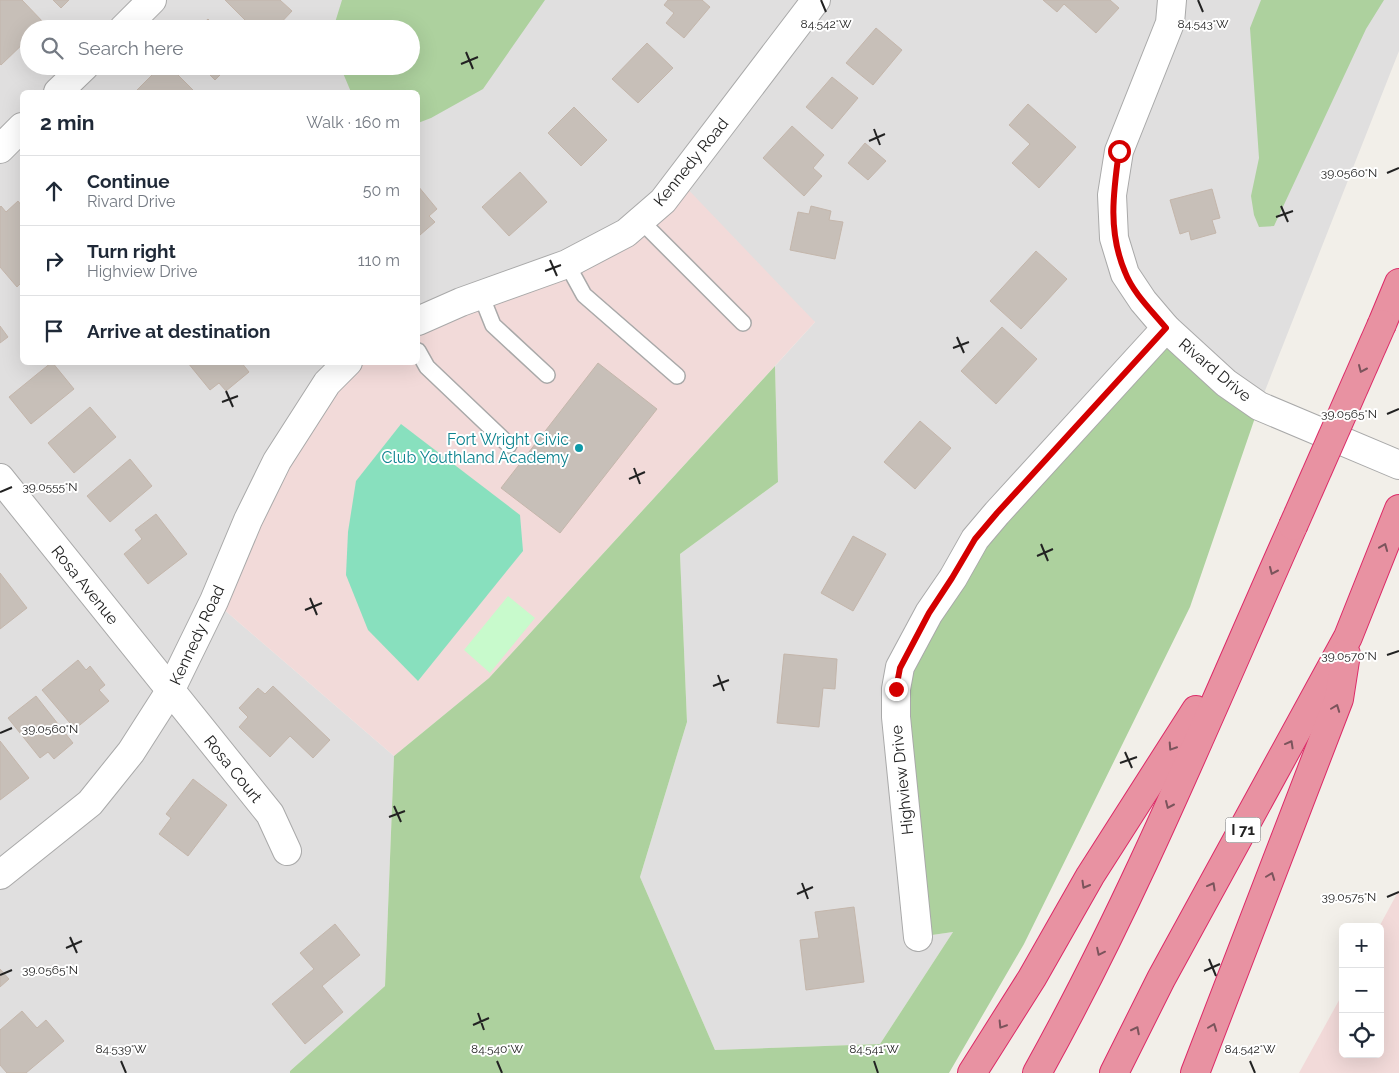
<!DOCTYPE html>
<html lang="en">
<head>
<meta charset="utf-8">
<style>
	body { margin:0; font-family:Raleway,sans-serif; background:#f6f6f7; color:#1f2937 }
	.controls { position:absolute; right:15px; bottom:15px; display:grid; overflow:hidden; border-radius:8px; box-shadow:0 5px 20px #0002 }
	.controls button { width:45px; height:45px; display:grid; place-items:center; padding:0; border:0; border-bottom:1px solid #e0e1e3; background:#fff; color:#1f2937; font:25px sans-serif }
	.stop { position:absolute; width:15px; height:15px; margin:-11px; border:4px solid #d40000; border-radius:50%; background:#fff }
	.stop.end { background:#d40000; border-color:#fff; box-shadow:0 1px 5px #0008 }
	.list { margin:0; padding:0; list-style:none }
	h2 { display:flex; justify-content:space-between; align-items:center; height:65px; margin:0; padding:0 20px; font-size:21px }
	h2 small { font-size:16px; font-weight:400; color:#747a83 }
	.list li { display:grid; grid-template-columns:32px 1fr auto; gap:15px; align-items:center; box-sizing:border-box; height:70px; padding:0 20px; border-top:1px solid #e0e1e3 }
	.list b { display:block; font-size:19px; white-space:nowrap }
	.list p { margin:0; font-size:16px; white-space:nowrap; color:#747a83 }
	.list em { font-size:16px; font-style:normal; color:#747a83 }
	.icon { flex:none; width:28px; height:28px; fill:none; stroke:currentColor; stroke-width:2; stroke-linecap:round; stroke-linejoin:round }
	.map { position:relative; flex:none; width:1399px; height:1073px; overflow:hidden }
	.search { position:absolute; background:#fff; box-shadow:0 5px 20px #0002; left:20px; top:20px; width:400px; height:55px; display:flex; align-items:center; gap:12px; box-sizing:border-box; padding:0 18px; border-radius:28px; color:#747a83; font-size:19px }
	.panel { position:absolute; background:#fff; box-shadow:0 5px 20px #0002; left:20px; top:90px; width:400px; height:275px; border-radius:8px }
	.map>svg:first-child { display:block }
</style>
</head>
<body>
<div class="map">
<svg width="1399" height="1073" viewBox="0 0 1399 1073">
	<rect width="100%" height="100%" fill="#f2efe9"/>
	<path fill="#e0dfdf" fill-rule="evenodd" d="M0 0H1399V51L1259 406 918 937 953 932 880 1044 715 1050 640 877 687 722 680 554 778 482 775 366 815 322 626 233 418 321V92H22V362L348 363 214 601 394 756 385 986 290 1071V1073H0ZM29 29H411V66H29Z"/>
	<g fill="#f2dad9">
		<path d="M679 180 815 322 489 678 394 756 214 601 248 520 348 363 418 362V321L567 264Z"/>
		<path d="M1399 890V1073H1299L1343 993V1054H1380V927H1379Z"/>
	</g>
	<g fill="#add19e">
		<path d="M342 0H545L483 89 431 118 418 123V92H351L340 66H411V29H333Z"/>
		<path d="M1261 0H1384L1366 29 1274 226 1259 227 1254 215 1251 196 1259 158 1250 28Z"/>
		<path d="M1166 328 1259 406 1190 607 1024 944 949 1073H290V1071L385 986 394 756 489 678 775 366 778 482 680 554 687 722 640 877 715 1050 880 1044 953 932 918 937 896 717 929 613Z"/>
	</g>
	<path fill="#c8facc" d="M508 596 535 618 490 673 464 650Z"/>
	<path fill="#88e0be" d="M401 424 520 515 523 551 418 681 368 630 346 575 348 532 356 481Z"/>
	<g fill="#c7bfb8" stroke="#c4b6ab">
		<path d="M0 0H22L44 23 39 29H29V38L1 65 0 64Z"/>
		<path d="M53 0H69L61 8Z"/>
		<path d="M225 0H280L292 11 275 29H254Z"/>
		<path d="M668 0H702L710 7 684 38 666 23 674 13 664 5Z"/>
		<path d="M1043 0H1110L1119 8 1096 33 1064 4 1057 12Z"/>
		<path d="M208 19 218 29H197Z"/>
		<path d="M876 28 902 50 873 85 846 63Z"/>
		<path d="M647 43 673 68 638 103 612 79Z"/>
		<path d="M161 66H169L195 92H135Z"/>
		<path d="M193 66H229L215 80 204 69 200 73Z"/>
		<path d="M832 77 858 98 832 129 806 107Z"/>
		<path d="M1028 104 1076 147 1039 188 1012 163 1030 144 1009 125Z"/>
		<path d="M574 107 607 140 581 166 548 133Z"/>
		<path d="M792 126 824 155 813 168 822 176 804 196 763 158Z"/>
		<path d="M865 143 886 161 868 180 848 163Z"/>
		<path d="M520 172 547 202 509 236 482 207Z"/>
		<path d="M418 186 437 209 429 216 435 222 420 235 418 232Z"/>
		<path d="M1212 189 1220 218 1212 220 1216 233 1191 240 1189 231 1180 234 1170 200Z"/>
		<path d="M18 201 22 206V282L17 287 0 267V207L1 206 6 212Z"/>
		<path d="M811 206 831 211 829 220 843 222 835 259 790 250 798 212 809 214Z"/>
		<path d="M1036 251 1067 279 1021 329 990 301Z"/>
		<path d="M0 326 8 337 0 343Z"/>
		<path d="M1002 327 1037 359 996 404 961 371Z"/>
		<path d="M52 362 74 389 31 424 9 397Z"/>
		<path d="M241 362 249 372 226 391 219 383 210 390 188 363Z"/>
		<path d="M598 363 657 409 560 533 501 488Z"/>
		<path d="M90 407 116 437 74 473 48 443Z"/>
		<path d="M920 421 951 448 915 489 884 462Z"/>
		<path d="M130 459 152 486 110 522 87 496Z"/>
		<path d="M156 514 187 554 148 584 124 554 142 539 135 530Z"/>
		<path d="M853 536 886 554 853 611 821 593Z"/>
		<path d="M0 573 27 608 0 629Z"/>
		<path d="M784 654 837 659 835 689 823 688 819 727 777 723Z"/>
		<path d="M78 660 86 670 90 666 105 685 99 690 109 701 75 729 42 690Z"/>
		<path d="M273 686 330 740 313 758 290 736 270 757 239 727 248 717 239 708 258 688 265 694Z"/>
		<path d="M36 696 73 743 54 759 48 752 40 758 8 718Z"/>
		<path d="M0 741 29 778 0 800Z"/>
		<path d="M193 779 227 805 188 856 159 834 171 818 166 814Z"/>
		<path d="M854 907 864 982 806 990 800 940 819 938 815 912Z"/>
		<path d="M335 924 360 955 322 986 343 1012 305 1044 272 1004 314 969 300 953Z"/>
		<path d="M0 969 9 979 0 987Z"/>
		<path d="M22 1011 37 1028 46 1020 64 1041 26 1073H7L0 1065V1030Z"/>
	</g>
	<g fill="none" stroke-linecap="round" stroke-linejoin="round">
		<defs>
			<g id="lane">
				<path d="M640 220 743 323"/>
				<path d="M567 264 584 295 677 376"/>
				<path d="M481 295 493 325 547 375"/>
				<path d="M418 351 427 367 509 445"/>
			</g>
			<g id="street">
				<path d="M1172 0 1170 23 1119 151 1112 195 1114 238 1125 274 1143 301 1166 328 1226 383 1259 406 1399 465"/>
				<path d="M123 29 152 0"/>
				<path d="M58 92 85 66"/>
				<path d="M0 149 22 127"/>
				<path d="M418 321 461 302 567 264 626 233 663 201 816 0"/>
				<path d="M0 478 270 814 287 851"/>
				<path d="M0 875 90 803 131 752 170 691 214 601 248 520 277 461 327 383 348 362"/>
				<path d="M918 937 896 717V689L900 667 929 613 953 578 975 539 997 513 1166 328"/>
			</g>
			<g id="highway">
				<path d="M1382 324 1399 283"/>
				<path d="M972 1073 1032 978 1090 876 1196 710"/>
				<path d="M1037 1073C1135 897 1211 710 1293 526"/>
				<path d="M1114 1073 1161 979 1348 637 1399 509"/>
				<path d="M1195 1073 1339 699 1346 654"/>
			</g>
		</defs>
		<use href="#lane" stroke="#a9a9a9" stroke-width="18"/>
		<use href="#street" stroke="#a9a9a9" stroke-width="30"/>
		<use href="#highway" stroke="#dc2a67" stroke-width="30"/>
		<use href="#lane" stroke="#fff" stroke-width="15"/>
		<use href="#street" stroke="#fff" stroke-width="28"/>
		<use href="#highway" stroke="#e892a2" stroke-width="28"/>
		<defs>
			<path id="highway-bridge" d="M1293 526 1382 324"/>
		</defs>
		<use href="#highway-bridge" stroke="#dc2a67" stroke-width="30" stroke-linecap="butt"/>
		<use href="#highway-bridge" stroke="#e892a2" stroke-width="28"/>
	</g>
	<defs><path id="oneway-chevron" d="M-2-3.5L2.5 0L-2 3.5" fill="none" stroke-width="1.6" stroke-linecap="round" stroke-linejoin="round" transform="scale(1.25)"/></defs>
	<g stroke="#7b545c">
		<use href="#oneway-chevron" transform="translate(1362 369) rotate(114)"/>
		<use href="#oneway-chevron" transform="translate(1384 547) rotate(-68)"/>
		<use href="#oneway-chevron" transform="translate(1273 571) rotate(114)"/>
		<use href="#oneway-chevron" transform="translate(1336 708) rotate(-69)"/>
		<use href="#oneway-chevron" transform="translate(1290 744) rotate(-61)"/>
		<use href="#oneway-chevron" transform="translate(1172 747) rotate(123)"/>
		<use href="#oneway-chevron" transform="translate(1169 805) rotate(114)"/>
		<use href="#oneway-chevron" transform="translate(1271 876) rotate(-69)"/>
		<use href="#oneway-chevron" transform="translate(1085 885) rotate(120)"/>
		<use href="#oneway-chevron" transform="translate(1212 886) rotate(-61)"/>
		<use href="#oneway-chevron" transform="translate(1100 952) rotate(116)"/>
		<use href="#oneway-chevron" transform="translate(1002 1025) rotate(122)"/>
		<use href="#oneway-chevron" transform="translate(1213 1027) rotate(-69)"/>
		<use href="#oneway-chevron" transform="translate(1136 1030) rotate(-63)"/>
	</g>
	<g fill="none" stroke-linecap="round" stroke-linejoin="round">
		<path stroke="#d40000" stroke-width="6" d="M896 689 900 668 929 613 952 578 975 539 997 513 1166 328C1152 311 1133 293 1125 272 1108 232 1113 194 1119 151"/>
	</g>
	<path fill="none" stroke="#222" stroke-width="2" d="M821 0 826 12M1198 0 1203 12M466 52 473 69M461 64 478 57M874 129 880 145M869 141 885 134M1387 173 1399 168M1281 206 1288 222M1276 217 1293 211M550 260 557 276M545 271 561 265M957 337 964 353M953 348 969 342M226 391 233 407M222 402 238 396M1387 414 1399 409M634 468 640 484M629 479 645 472M0 492 12 487M1041 544 1048 561M1037 556 1053 549M310 598 317 615M305 610 322 603M1387 655 1399 651M718 675 724 691M713 686 729 680M0 733 12 728M1125 752 1132 768M1120 763 1137 757M394 806 401 822M389 817 405 811M802 883 808 899M797 894 813 887M1387 897 1399 892M70 937 77 953M66 948 82 941M1209 959 1216 976M1204 971 1220 964M0 975 12 970M478 1013 484 1030M473 1025 489 1018M121 1061 126 1073M497 1061 502 1073M874 1061 878 1073M1250 1061 1255 1073"/>
	<circle fill="#0f9aa8" stroke="#fff" stroke-width="2" cx="579" cy="448" r="5"/>
	<g text-anchor="middle" dominant-baseline="central" stroke-width="4" stroke-linejoin="round" paint-order="stroke">
		<rect fill="#fff" stroke="#646464" stroke-width="1" x="1225.5" y="817.5" width="35" height="25" rx="4"/>
		<g font-size="15" font-weight="bold" fill="#222">
			<text x="1243" y="830">I 71</text>
		</g>
		<g font-size="16" fill="#222" stroke="#fff">
			<text transform="translate(691 162) rotate(-51)">Kennedy Road</text>
			<text transform="translate(1215 370) rotate(40)">Rivard Drive</text>
			<text transform="translate(85 585) rotate(51)">Rosa Avenue</text>
			<text transform="translate(197 635) rotate(-65)">Kennedy Road</text>
			<text transform="translate(233 769) rotate(51)">Rosa Court</text>
			<text transform="translate(902 780) rotate(-96)">Highview Drive</text>
		</g>
		<g font-size="16" fill="#0d838f" stroke="#fff" text-anchor="end">
			<text x="569" y="439">Fort Wright Civic<tspan x="569" dy="18">Club Youthland Academy</tspan></text>
		</g>
	</g>
	<g font-size="12" text-anchor="middle" fill="#222" stroke="#fff" stroke-width="4" stroke-linejoin="round" paint-order="stroke">
		<text x="826" y="28">84.542°W</text>
		<text x="1203" y="28">84.543°W</text>
		<text x="1349" y="177">39.0560°N</text>
		<text x="1349" y="418">39.0565°N</text>
		<text x="50" y="491">39.0555°N</text>
		<text x="1349" y="660">39.0570°N</text>
		<text x="50" y="733">39.0560°N</text>
		<text x="1349" y="901">39.0575°N</text>
		<text x="50" y="974">39.0565°N</text>
		<text x="121" y="1053">84.539°W</text>
		<text x="497" y="1053">84.540°W</text>
		<text x="874" y="1053">84.541°W</text>
		<text x="1250" y="1053">84.542°W</text>
	</g>
</svg>
<div class="controls">
<button>+</button>
<button>−</button>
<button><svg class="icon" aria-label="locate" viewBox="0 0 24 24"><circle cx="12" cy="12" r="6"/><path d="M12 2v4M12 18v4M2 12h4M18 12h4"/></svg></button>
</div>
<div class="stop" style="left:1119px;top:151px"></div>
<div class="stop end" style="left:896px;top:689px"></div>
<div class="search"><svg class="icon" aria-label="search" viewBox="0 0 24 24"><circle cx="10" cy="10" r="6"/><path d="M15 15l6 6"/></svg>Search here</div>
<section class="panel">
<h2>2 min<small>Walk · 160 m</small></h2>
<ul class="list">
<li><svg class="icon" aria-label="ahead" viewBox="0 0 24 24"><path d="M12 20V5M6 11l6-6 6 6"/></svg><div><b>Continue</b><p>Rivard Drive</p></div><em>50 m</em></li>
<li><svg class="icon" aria-label="right" viewBox="0 0 24 24"><path d="M7 20v-9h11M14 6l5 5-5 5"/></svg><div><b>Turn right</b><p>Highview Drive</p></div><em>110 m</em></li>
<li><svg class="icon" aria-label="arrive" viewBox="0 0 24 24"><path d="M6 21V4h12l-3 4 3 4H6"/></svg><div><b>Arrive at destination</b></div></li>
</ul>
</section>
</div>
</body>
</html>
